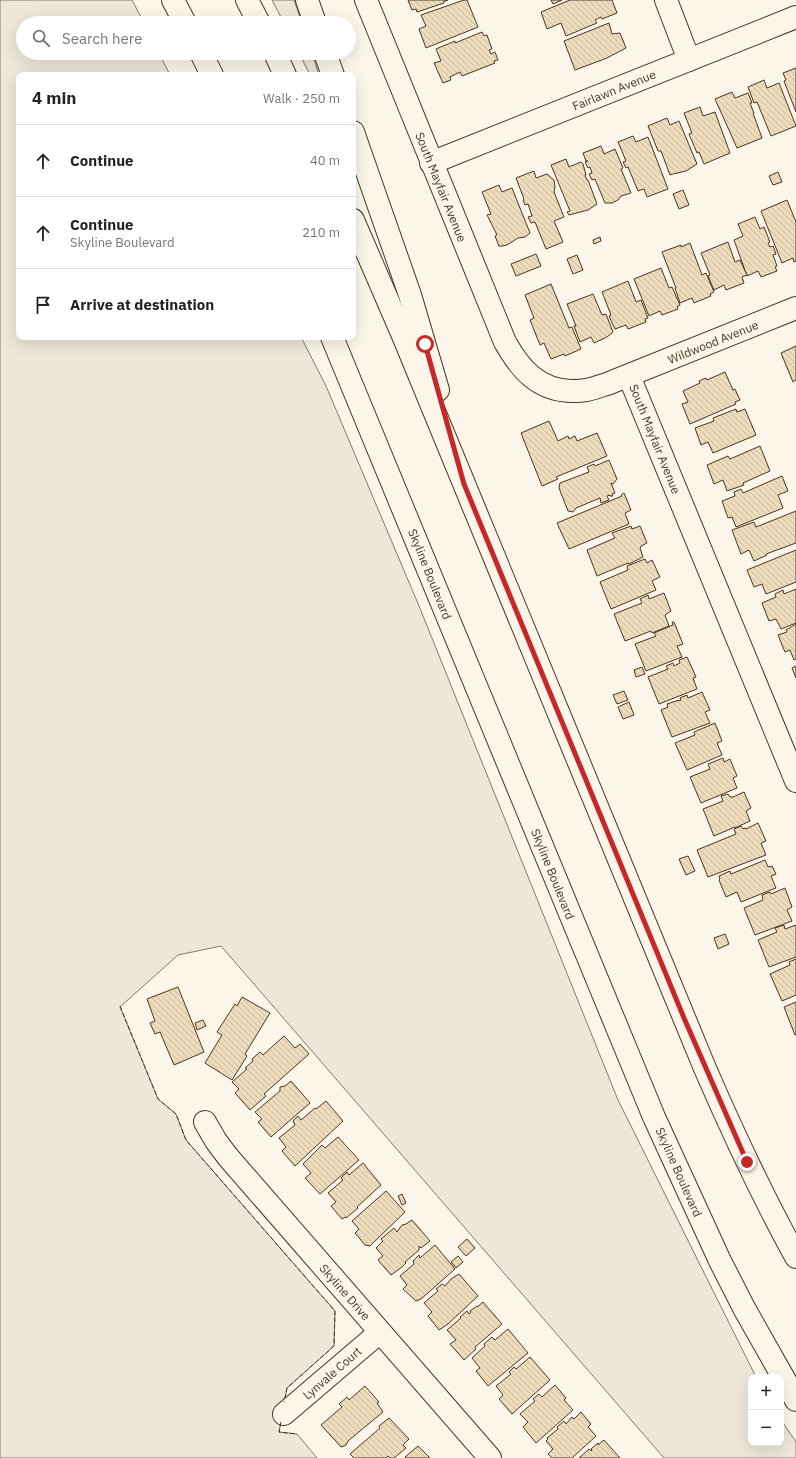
<!DOCTYPE html>
<html lang="en">
<head>
<meta charset="utf-8">
<style>
	body { margin:0; font-family:"IBM Plex Sans",sans-serif; background:#f2f2f2; color:#222 }
	.controls { position:absolute; right:12px; bottom:12px; display:grid; overflow:hidden; border-radius:8px; box-shadow:0 4px 16px #0002 }
	.controls button { width:36px; height:36px; display:grid; place-items:center; padding:0; border:0; border-bottom:1px solid #e0e0e0; background:#fff; color:#222; font:20px sans-serif }
	.stop { position:absolute; width:12px; height:12px; margin:-9px; border:3px solid #c62828; border-radius:50%; background:#fff }
	.stop.end { background:#c62828; border-color:#fff; box-shadow:0 1px 4px #0008 }
	.list { margin:0; padding:0; list-style:none }
	h2 { display:flex; justify-content:space-between; align-items:center; height:52px; margin:0; padding:0 16px; font-size:17px }
	h2 small { font-size:13px; font-weight:400; color:#767676 }
	.list li { display:grid; grid-template-columns:26px 1fr auto; gap:12px; align-items:center; box-sizing:border-box; height:72px; padding:0 16px; border-top:1px solid #e0e0e0 }
	.list b { display:block; font-size:15px; white-space:nowrap }
	.list p { margin:0; font-size:13px; white-space:nowrap; color:#767676 }
	.list em { font-size:13px; font-style:normal; color:#767676 }
	.icon { flex:none; width:22px; height:22px; fill:none; stroke:currentColor; stroke-width:2; stroke-linecap:round; stroke-linejoin:round }
	.map { position:relative; flex:none; width:796px; height:1458px; overflow:hidden }
	.search { position:absolute; background:#fff; box-shadow:0 4px 16px #0002; left:16px; top:16px; width:340px; height:44px; display:flex; align-items:center; gap:10px; box-sizing:border-box; padding:0 14px; border-radius:22px; color:#767676; font-size:15px }
	.panel { position:absolute; background:#fff; box-shadow:0 4px 16px #0002; left:16px; top:72px; width:340px; height:268px; border-radius:8px }
	.map>svg:first-child { display:block }
</style>
</head>
<body>
<div class="map">
<svg width="796" height="1458" viewBox="0 0 796 1458">
	<defs>
		<pattern id="building-back-hatch" width="6" height="6" patternUnits="userSpaceOnUse"><rect width="6" height="6" fill="#ecdcbc"/><path d="M-1 5l2 2M0 0l6 6M5-1l2 2" fill="none" stroke="#ccbda1"/></pattern>
	</defs>
	<rect width="100%" height="100%" fill="#fbf6e9"/>
	<g fill="#ede6d9" stroke="#887966">
		<path d="M0 0H132L144 23H23V53H159L170 75H19V337H301L326 386 419 606 618 1100 756 1377H751V1443H781V1420L796 1442V1458H664L221 946 178 955 120 1007 158 1099 176 1114 186 1140 335 1311 334 1346 287 1388 279 1432 297 1434 317 1458H0Z"/>
		<path d="M272 0H294L302 23H284Z"/>
		<path d="M299 53H312L319 75H310Z"/>
	</g>
	<g fill="url(#building-back-hatch)" stroke="#4a3520">
		<path d="M408 0H448L443 2 444 3 417 12 416 9 412 10Z"/>
		<path d="M464 0H467L478 27 426 48 419 29 426 26 421 15Z"/>
		<path d="M551 0H562L553 4Z"/>
		<path d="M570 0H612L617 13 602 19 601 17 595 20 597 23 566 36 561 23 547 29 541 12Z"/>
		<path d="M609 23 612 34 620 33 626 48 607 58 575 70 564 41Z"/>
		<path d="M482 32 484 36 487 35 492 49 489 50 491 54 495 52 498 60 494 61 495 63 462 76 460 72 450 77 451 80 443 83 434 63 441 61 436 49 455 41V43Z"/>
		<path d="M796 68V112L784 81 786 80 783 73Z"/>
		<path d="M764 80 767 88 779 83 796 126 771 136 757 102 754 103 748 87Z"/>
		<path d="M732 92 735 98 748 93 752 103H750L754 113H753L762 138 737 148 715 99Z"/>
		<path d="M700 107 703 116 715 112 730 153 704 164 699 152 697 153 689 134 692 133 684 113Z"/>
		<path d="M667 118 670 125 679 121 697 164 686 171 673 174 670 175 661 151H658L648 126Z"/>
		<path d="M633 136 636 142 648 137 668 189 647 197 644 189 638 191 628 167 626 168 623 162 626 161 618 142Z"/>
		<path d="M601 146 604 154 615 149 623 168 621 169 631 193 621 196 618 200 612 203H605L595 179 592 180 589 174 592 173 590 167 588 168 585 162 588 161H586L583 153Z"/>
		<path d="M566 159 569 167 581 162 583 164 586 175H585L587 180H588L597 204 588 210 569 215 567 212 570 211 551 165Z"/>
		<path d="M534 171 536 178 547 174 554 180 555 187 554 192 564 217 554 221 563 242 546 249 535 222 531 223 528 217 532 216 528 204 525 205 523 200 524 199 516 178Z"/>
		<path d="M778 172 782 182 773 185 769 176Z"/>
		<path d="M499 185 502 192 512 188 530 233 525 237 518 238 507 245 502 246H499L495 236 497 235 487 215 491 214 482 192Z"/>
		<path d="M683 190 689 205 679 209 673 194Z"/>
		<path d="M787 200 796 222V261L794 262 793 258 782 263 761 211Z"/>
		<path d="M755 217 760 229 764 227 770 242 768 243 770 247 773 246 776 254 773 255 777 266 775 267 777 271 761 277 758 271 747 276 734 240 743 236 738 224Z"/>
		<path d="M600 237 601 241 594 244 593 240Z"/>
		<path d="M728 242 735 262 740 260 747 275 742 277 744 283 726 290 724 285 714 290 708 276 710 275 701 253Z"/>
		<path d="M690 243 702 275 706 273 714 292 710 294 711 296 694 303 692 298 680 303 675 288H676L662 252 681 245V247Z"/>
		<path d="M536 254 541 266 516 276 511 264Z"/>
		<path d="M577 255 583 270 573 274 567 259Z"/>
		<path d="M661 268 669 288 672 287 680 305 677 307 678 309 662 315 660 311 649 316 634 279Z"/>
		<path d="M628 281 636 302 641 300 648 318 645 319 646 322 628 329 626 325 615 329 609 316 611 315 602 292Z"/>
		<path d="M551 284 569 328 572 327 581 349 565 356 564 354 551 359 544 343 540 345 530 320 534 318 525 295Z"/>
		<path d="M593 294 602 315 606 314 613 332 607 337 594 343 591 337 580 342 574 326H576L567 304Z"/>
		<path d="M796 346V380L793 382 781 353Z"/>
		<path d="M725 372 733 390 735 389 740 400 735 402 736 404 690 424 682 404 688 402 683 391 700 383 699 381 706 378 707 380Z"/>
		<path d="M736 409 737 412 745 409 756 435 713 453 708 442 701 445 695 428 714 421 713 418Z"/>
		<path d="M549 421 558 441 568 436 569 439 575 436 577 441 597 433 607 456 556 477 558 479 542 486 521 433Z"/>
		<path d="M760 446 770 471 743 483 744 485 727 491 723 480 714 484 707 465 728 456 730 459Z"/>
		<path d="M609 460 617 479 613 484 611 483 615 493 612 494 613 496H610V495L607 496 609 500 601 503 600 498 576 508 573 512 568 511 559 488 560 483 589 472 587 467 594 464 595 466Z"/>
		<path d="M782 476 788 491 778 495 783 508 736 527 732 517 728 518 722 501 735 496 734 492 741 489 743 493Z"/>
		<path d="M624 493 631 510 625 513 629 524 569 549 557 523 622 496 621 495Z"/>
		<path d="M796 511V543L766 554 767 555 754 561 749 550 741 554 732 530 754 522 756 527Z"/>
		<path d="M631 526 632 529 640 526 647 543 641 546V547L640 548 643 557 629 564 628 563 597 576 587 550 615 538 612 533Z"/>
		<path d="M796 550V582L766 594 762 584 754 587 747 570Z"/>
		<path d="M645 559 647 563 652 560 660 577 652 581 656 590 611 609 600 582 628 570 627 566Z"/>
		<path d="M796 589V623L781 629 776 619 769 621 762 603 776 597 775 594 783 590 784 594Z"/>
		<path d="M664 593 671 611 665 615 669 626 652 633 651 631 625 641 614 614 642 603 640 599 648 595 649 599Z"/>
		<path d="M672 622H674L683 644 677 646 682 657 646 671 635 644 656 636 654 633 673 625Z"/>
		<path d="M796 624V659L794 660 790 650 785 652 778 635 787 632 786 630Z"/>
		<path d="M687 657 696 677 693 678 697 689 659 704 648 677 668 669 666 666 673 663 674 666 680 663 679 660Z"/>
		<path d="M796 666V678L792 668Z"/>
		<path d="M642 667 645 674 636 677 634 670Z"/>
		<path d="M624 691 628 700 617 704 613 695Z"/>
		<path d="M702 692 710 710 705 712 710 723 672 737 661 710 668 707 667 704 679 700V701L681 700 680 698 687 695 688 698Z"/>
		<path d="M629 702 634 715 623 719 618 707Z"/>
		<path d="M715 723 722 741 717 743 722 755 687 770 675 743 695 735 694 732Z"/>
		<path d="M723 758 724 762 730 759 737 776 733 778 737 788 701 803 690 777 710 769 708 764Z"/>
		<path d="M744 792 751 808 746 811 750 821 735 828V827L714 836 703 809 723 801 721 796 728 794 730 797H733Z"/>
		<path d="M758 823 766 841 761 843 766 855 708 877 697 850 736 834 734 829 741 826 743 829 746 828V829Z"/>
		<path d="M688 856 695 871 686 875 679 859Z"/>
		<path d="M765 860 768 867 772 866 776 874 771 876 776 888 741 902 737 892 726 897 719 880 720 879 719 876 730 871 731 874Z"/>
		<path d="M785 888 792 907 787 910 792 921 755 935 744 908 763 900 762 895 770 892 771 894Z"/>
		<path d="M784 925 785 929 796 925V957L769 967 758 940 777 932 775 928Z"/>
		<path d="M725 934 729 944 718 949 714 938Z"/>
		<path d="M796 959V995L782 1001 770 974 790 965 789 962Z"/>
		<path d="M178 987 204 1052 174 1065 160 1032 155 1034 150 1023 155 1021 147 999Z"/>
		<path d="M242 997 270 1013 245 1054 247 1056 232 1080 205 1063 222 1035 217 1032 235 1004 237 1006Z"/>
		<path d="M796 1002V1035H795L784 1007Z"/>
		<path d="M203 1020 206 1026 197 1030 195 1023Z"/>
		<path d="M284 1036 295 1048 300 1044 309 1054 264 1094 266 1096 250 1110 235 1093 239 1089 232 1082 247 1069 245 1068 253 1061 252 1059 260 1052 263 1055Z"/>
		<path d="M291 1081 310 1103 271 1137 258 1122 262 1119 255 1112 280 1091V1087L285 1086Z"/>
		<path d="M326 1101 343 1121 295 1166 282 1151 286 1147 279 1138 295 1125 293 1121 298 1116 301 1120 315 1108 316 1109Z"/>
		<path d="M338 1137 359 1160 320 1194 305 1178 311 1173 303 1164 322 1145 325 1148Z"/>
		<path d="M363 1163 381 1185 357 1207 358 1208 346 1218 345 1217 342 1219 331 1206 336 1202 328 1193 343 1180 341 1178 347 1172 349 1175Z"/>
		<path d="M386 1191 405 1212 370 1246 365 1245 355 1233 359 1229 352 1221Z"/>
		<path d="M402 1194 406 1203 402 1205 398 1196Z"/>
		<path d="M412 1220 430 1241 421 1248 419 1246V1250L405 1262 406 1263 402 1267 391 1275 378 1260 383 1256 376 1248 383 1241 381 1239 394 1228 397 1232 402 1225 406 1224Z"/>
		<path d="M467 1239 475 1248 466 1256 458 1247Z"/>
		<path d="M435 1245 455 1269 421 1299 416 1301 403 1289 407 1285 400 1276 414 1264 413 1261 419 1255 420 1258Z"/>
		<path d="M458 1256 463 1262 456 1268 451 1262Z"/>
		<path d="M459 1274 478 1296 448 1324 439 1330 428 1316 432 1312 424 1303 438 1291 436 1289 442 1284 445 1286 451 1279Z"/>
		<path d="M483 1302 502 1324 475 1347 476 1349 464 1360 450 1344 456 1340 447 1330 461 1318 460 1317 467 1311 469 1314 471 1312 470 1311 477 1306V1307Z"/>
		<path d="M508 1329 528 1353 488 1386 476 1371 480 1368 472 1358 485 1346 484 1344 492 1337 495 1340Z"/>
		<path d="M530 1357 550 1380 512 1414 499 1399 503 1395 496 1386 511 1374 509 1372 514 1367 516 1369Z"/>
		<path d="M555 1385 566 1398 564 1400 573 1410 536 1443 523 1427 528 1422 520 1414 535 1401 533 1399 539 1394 542 1397Z"/>
		<path d="M365 1386 379 1402 377 1403 383 1412 348 1441 346 1445 341 1447 321 1425 342 1407 339 1404 347 1397 349 1400Z"/>
		<path d="M581 1412 591 1424 588 1427 596 1436 572 1458H552L548 1454 553 1449 546 1441 548 1439 547 1438 558 1429 557 1427 564 1421 566 1424 572 1417 574 1419Z"/>
		<path d="M389 1418 409 1439 403 1445 406 1448 394 1458H390L388 1456 386 1458H354L350 1454 380 1428 379 1426Z"/>
		<path d="M604 1440 620 1458H579L589 1449 591 1451 592 1450 591 1449 598 1443V1445Z"/>
		<path d="M418 1446 430 1458H406L405 1457Z"/>
	</g>
	<g fill="none" stroke-linecap="round" stroke-linejoin="round">
		<defs>
			<g id="minor">
				<path d="M366 0 505 342C520 369 538 390 571 391 576 391 582 391 586 390 593 389 600 386 607 384L796 308"/>
				<path d="M666 0 689 60"/>
				<path d="M431 163 796 17"/>
				<path d="M629 376 796 781"/>
				<path d="M205 1122 216 1141 228 1157 490 1458"/>
				<path d="M284 1414 380 1332"/>
			</g>
			<g id="major">
				<path d="M173 0 185 23"/>
				<path d="M247 0 259 23"/>
				<path d="M307 0 315 23"/>
				<path d="M201 53 212 75"/>
				<path d="M275 53 285 75"/>
				<path d="M325 53 333 75"/>
				<path d="M353 132 410 295 438 390"/>
				<path d="M353 220 404 338 704 1066C732 1131 762 1195 796 1257"/>
				<path d="M332 337 654 1117 720 1261 744 1308 796 1400"/>
			</g>
		</defs>
		<use href="#minor" stroke="#4a3520" stroke-width="24"/>
		<use href="#major" stroke="#4a3520" stroke-width="24"/>
		<use href="#minor" stroke="#fbf6e9" stroke-width="22"/>
		<use href="#major" stroke="#fbf6e9" stroke-width="22"/>
		<g stroke="#4a3520" stroke-width="1" stroke-dasharray="5 2" stroke-linecap="butt">
			<path d="M120 1006 158 1099 176 1114 186 1140 335 1311 334 1346 287 1388 284 1402"/>
			<path d="M281 1422 279 1432 297 1434"/>
		</g>
	</g>
	<g fill="none" stroke-linecap="round" stroke-linejoin="round">
		<path stroke="#c62828" stroke-width="5" d="M425 344 464 484 684 1018 747 1162"/>
	</g>
	<g text-anchor="middle" dominant-baseline="central" stroke-width="3" stroke-linejoin="round" paint-order="stroke">
		<g font-size="12" fill="#4a3520" stroke="#fbf6e9">
			<text transform="translate(614 90) rotate(-22)">Fairlawn Avenue</text>
			<text transform="translate(441 187) rotate(68)">South Mayfair Avenue</text>
			<text transform="translate(713 342) rotate(-22)">Wildwood Avenue</text>
			<text transform="translate(655 439) rotate(68)">South Mayfair Avenue</text>
			<text transform="translate(430 574) rotate(68)">Skyline Boulevard</text>
			<text transform="translate(553 874) rotate(68)">Skyline Boulevard</text>
			<text transform="translate(679 1172) rotate(66)">Skyline Boulevard</text>
			<text transform="translate(345 1292) rotate(49)">Skyline Drive</text>
			<text transform="translate(332 1373) rotate(-41)">Lynvale Court</text>
		</g>
	</g>
</svg>
<div class="controls">
<button>+</button>
<button>−</button>
</div>
<div class="stop" style="left:425px;top:344px"></div>
<div class="stop end" style="left:747px;top:1162px"></div>
<div class="search"><svg class="icon" aria-label="search" viewBox="0 0 24 24"><circle cx="10" cy="10" r="6"/><path d="M15 15l6 6"/></svg>Search here</div>
<section class="panel">
<h2>4 min<small>Walk · 250 m</small></h2>
<ul class="list">
<li><svg class="icon" aria-label="ahead" viewBox="0 0 24 24"><path d="M12 20V5M6 11l6-6 6 6"/></svg><div><b>Continue</b></div><em>40 m</em></li>
<li><svg class="icon" aria-label="ahead" viewBox="0 0 24 24"><path d="M12 20V5M6 11l6-6 6 6"/></svg><div><b>Continue</b><p>Skyline Boulevard</p></div><em>210 m</em></li>
<li><svg class="icon" aria-label="arrive" viewBox="0 0 24 24"><path d="M6 21V4h12l-3 4 3 4H6"/></svg><div><b>Arrive at destination</b></div></li>
</ul>
</section>
</div>
</body>
</html>
